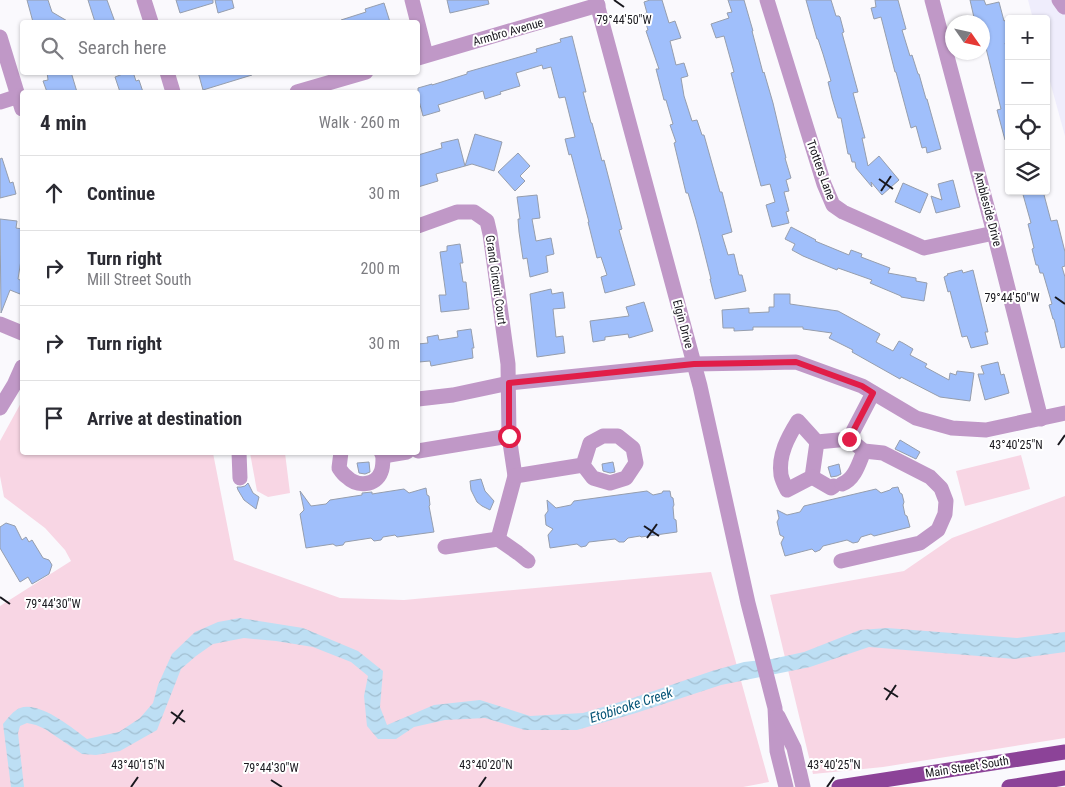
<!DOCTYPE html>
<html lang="en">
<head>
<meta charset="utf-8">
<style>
	body { margin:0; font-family:"Roboto Condensed",sans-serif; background:#f7f7f7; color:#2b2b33 }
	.controls { position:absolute; right:15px; top:15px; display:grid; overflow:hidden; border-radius:5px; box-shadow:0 1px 4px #0004 }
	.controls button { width:45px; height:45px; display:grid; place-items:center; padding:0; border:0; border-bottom:1px solid #e1e1e2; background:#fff; color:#2b2b33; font:25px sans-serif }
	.compass { position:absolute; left:945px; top:15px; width:45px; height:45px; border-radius:50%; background:#fff; box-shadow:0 1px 4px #0004; rotate:124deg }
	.stop { position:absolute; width:15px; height:15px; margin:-11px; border:4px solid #e11d48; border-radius:50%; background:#fff }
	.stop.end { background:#e11d48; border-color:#fff; box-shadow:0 1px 5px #0008 }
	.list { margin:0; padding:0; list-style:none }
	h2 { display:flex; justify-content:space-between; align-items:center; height:65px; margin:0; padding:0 20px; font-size:21px }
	h2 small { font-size:16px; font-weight:400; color:#7c7c81 }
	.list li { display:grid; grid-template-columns:32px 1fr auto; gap:15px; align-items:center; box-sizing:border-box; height:75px; padding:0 20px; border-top:1px solid #e1e1e2 }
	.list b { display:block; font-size:19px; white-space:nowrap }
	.list p { margin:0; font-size:16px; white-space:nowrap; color:#7c7c81 }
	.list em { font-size:16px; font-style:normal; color:#7c7c81 }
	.icon { flex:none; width:28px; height:28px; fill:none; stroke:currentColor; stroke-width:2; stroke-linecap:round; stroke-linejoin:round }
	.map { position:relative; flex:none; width:1065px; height:787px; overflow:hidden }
	.search { position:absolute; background:#fff; box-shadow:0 1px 4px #0004; left:20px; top:20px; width:400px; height:55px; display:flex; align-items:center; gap:12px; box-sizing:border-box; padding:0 18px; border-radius:5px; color:#7c7c81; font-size:19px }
	.panel { position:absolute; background:#fff; box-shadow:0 1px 4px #0004; left:20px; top:90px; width:400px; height:365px; border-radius:5px }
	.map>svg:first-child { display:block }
</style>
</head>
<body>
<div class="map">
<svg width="1065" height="787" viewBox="0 0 1065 787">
	<defs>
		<pattern id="water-waves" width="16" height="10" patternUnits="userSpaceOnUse" patternTransform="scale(1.25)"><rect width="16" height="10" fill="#bddff4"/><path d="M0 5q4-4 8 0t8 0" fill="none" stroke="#a2bfd1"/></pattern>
	</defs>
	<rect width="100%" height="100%" fill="#faf9fd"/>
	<path fill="#efedfc" d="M1028 0H1065V136L1046 67V19H1033Z"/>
	<g fill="#f8d6e4">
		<path d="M22 401V452L213 453 234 560 340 598 404 600 711 572 769 782 743 787H0V606L71 561 65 550 45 528 4 497 0 476V441Z"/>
		<path d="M250 453H285L290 493 268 497 257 491Z"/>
		<path d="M1021 455 1030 489 965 506 956 471Z"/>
		<path d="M1065 496V738L883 767 813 774 770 595 904 571 952 538Z"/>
	</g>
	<path fill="url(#water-waves)" d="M240 618 303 628 358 651 383 671 380 707 387 725 434 705 480 700 530 716 583 713 633 698 712 671 744 662 772 659 804 652 860 630 887 628 1017 638 1065 632V652L1015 659 869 647 810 667 721 685 636 713 577 730H525L485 718 445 720 414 727 396 739H378L367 726 364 696 368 676 351 662 313 647 276 641 244 638 213 644 196 656 181 669 157 730 120 751 96 755 82 754 45 729 36 725 27 723 20 726 18 733 24 787H11L3 724C7 719 14 710 20 708 40 701 72 728 87 739L119 732 140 718 153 703 158 685 172 654 195 632 218 622Z"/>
	<g fill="#a0bffb" stroke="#969ead">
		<path d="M27 0H48L52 12 69 22H33Z"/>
		<path d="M88 0H107L115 22H95Z"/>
		<path d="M176 0H213V3L180 13Z"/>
		<path d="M215 0H232L234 8 218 13Z"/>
		<path d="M447 0H488L489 4 450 13Z"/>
		<path d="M650 0H662L669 23 675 21 681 38 670 41 676 65 684 63 688 76 681 78 684 96 692 121 697 120 702 135H704L720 192H722L732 232 722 235 728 255 734 254 739 275H742L746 291 715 299 710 279H711L704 251 696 220 688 193H686L674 143 676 142 670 125 673 124 666 100H664L656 69H659L646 31 648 30 643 14 647 13 644 2Z"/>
		<path d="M728 0H744L753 31H752L763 73 764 72 773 103 786 158H785L791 178 786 180 789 191 784 192 789 211 786 212 789 223 772 227 766 205 775 202 770 184 761 186 731 73 734 72 724 36 716 38 711 24 729 18 727 13 732 12Z"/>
		<path d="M806 0H831L836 16H839L840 17 844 32 842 33 858 92 853 93 865 138H862L868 166 879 156 899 180 882 195 871 182 872 187 856 168 855 162H852L850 154H848L841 118H838L832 98 828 82 831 81 823 54 818 39H817Z"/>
		<path d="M875 0H898L906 29 902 30 910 56 912 55 918 74H919L926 99H927L941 149 927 153 926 147 922 148 916 126 911 128 896 72H895L881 17 874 19 871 8 876 7Z"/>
		<path d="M970 0H984L986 5 999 2 1004 21 1006 20 1009 29V43H1005L1009 57V140H1005L997 110 1001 109 986 48 984 49 982 43V22H975Z"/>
		<path d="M384 3 390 22H342L341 20 366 12 365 9Z"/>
		<path d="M572 36 586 92H583L591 123H592L602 161 604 160 622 229 619 230 635 285 605 293 601 277 607 275 601 257 597 258 588 222H589L571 154 569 155 565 139 575 137 565 97 559 98 551 67 543 69 542 65 516 73 520 86 500 92 501 94 485 99 483 91 438 105 440 111 423 116 418 97V88L432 84V85L467 74V72L537 52 536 49 561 42 560 39Z"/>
		<path d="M47 72H71L77 92H47L43 81 48 80Z"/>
		<path d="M128 72H133L136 81 139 80 143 92H120L115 77Z"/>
		<path d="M198 72H252V75L203 90Z"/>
		<path d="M475 134 502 142 494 171 472 164 465 166Z"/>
		<path d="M458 139 465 166 436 174 438 181 418 187V155L442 148 441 143Z"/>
		<path d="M518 153 530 166 520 176 525 181 515 191 498 172Z"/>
		<path d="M2 158 10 183 13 182 16 194 0 198V159Z"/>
		<path d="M953 180 960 207 936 213 931 196 942 200 938 184Z"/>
		<path d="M903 183 928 194 920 213 895 202Z"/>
		<path d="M1022 191H1043L1051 221 1057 220 1065 252V266L1062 267 1065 277V347L1061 348 1054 319H1053L1049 305 1052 304 1043 273H1040L1038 265H1036L1032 249 1034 248 1028 224 1031 223Z"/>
		<path d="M537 195 540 218 532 219 536 241 551 238 554 254 546 256 548 272 530 277 527 258 523 259 519 232 518 219H520L517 197Z"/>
		<path d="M0 219 17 221 16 228 22 229V260H21L18 279 22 281V287L20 294 10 290 1 313Z"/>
		<path d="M791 227 816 240 815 241 849 255 851 250 862 254 861 257 890 268 888 273 916 278V281L927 283 924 301 901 297V296L870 283 872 280 838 268 837 270 803 256 792 250 795 244 785 239Z"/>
		<path d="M460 244 463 263H460L463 282H466L469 309 441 312 439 295H446L440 252 447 251V246Z"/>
		<path d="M962 270 963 273 973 270 988 332H985L988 344 971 348 967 336 962 337 950 291 948 292 944 277 948 275 947 274Z"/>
		<path d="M551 289 552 294 563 292 565 308 553 309 556 337 563 336 565 353 537 357 530 294Z"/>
		<path d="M774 294H790V304L838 311 880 334 876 342 893 351 899 341 903 343 913 349 910 355 927 364 925 367 949 380 950 373 956 375 957 371 974 373 970 401 940 397 901 377 900 379 852 352 853 350 829 338 832 333 803 329V327H753V330L734 331V328H723L722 310 749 308V313L769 312V307H774Z"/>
		<path d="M644 302 653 331 629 338 628 334 605 337V340L593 342 590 321 629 316 626 307Z"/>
		<path d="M471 329 474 348H472L473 358 431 366 430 361 419 362 418 344 428 343 427 337 438 335 439 340 458 337 457 331Z"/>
		<path d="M998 362 1001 375 1004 374 1009 393 985 400 978 374H984L981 366Z"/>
		<path d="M900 440 920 452 916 459 895 449Z"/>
		<path d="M369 462 370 472 365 474 359 473 357 463Z"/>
		<path d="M613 462 615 472 610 473 603 471 602 464Z"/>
		<path d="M839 464 841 474 837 476 831 477 828 467Z"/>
		<path d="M481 479 485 491 494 501 490 510 482 506 477 502 471 490 470 481Z"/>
		<path d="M248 483 253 493 259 497 256 509 244 500 238 490 237 487H241L245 486Z"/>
		<path d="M898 487 900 493 902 494 904 502 903 505 905 515 907 516 910 527 874 536 871 534 861 537 858 542 853 543 847 540 823 546 820 550 815 552 812 549 785 556 781 543 784 537 780 535 777 522 779 518 777 510 787 515 800 512 804 506 876 489 881 493 890 490 892 488Z"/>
		<path d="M426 488 427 495 429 496 430 505 429 506 434 532 397 537 395 535 383 537 381 540 374 541 371 538 345 542 343 545 336 546 333 544 306 548 300 514 304 510 300 491 311 506 326 504 330 500 362 495V493L372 492V494L404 489 409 493Z"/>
		<path d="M647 491 653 495 662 493 663 491H670L671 497 673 498 674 505 673 507 674 519 676 520 677 532 641 537 640 536 628 538 624 542H619L615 539 589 542 586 546 581 547 577 544 550 548 548 535 553 529 546 525 545 515 548 511 547 500 556 508 571 505 574 501Z"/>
		<path d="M6 523 15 526 22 540 26 537 29 542 32 540 43 558 49 560 52 565 49 574 32 584 28 577 20 582 0 548V527Z"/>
	</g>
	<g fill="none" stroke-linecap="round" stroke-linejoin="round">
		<g stroke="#c098c7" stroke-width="15">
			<path d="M144 0 151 22"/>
			<path d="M412 0 426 55"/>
			<path d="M596 0 700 386 748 603 775 708 777 751 786 787"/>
			<path d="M767 0 824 184 833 205 843 212 924 248 994 233"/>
			<path d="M932 0 994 233 1041 419"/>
			<path d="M1059 0 1064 7"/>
			<path d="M0 37 22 109"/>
			<path d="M418 58 598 5"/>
			<path d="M167 72 173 92"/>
			<path d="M297 92 366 72"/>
			<path d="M0 102 19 96"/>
			<path d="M418 226 457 212H474L487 221 490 234 508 364 509 436 515 476 498 539 445 547"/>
			<path d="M0 324 22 333"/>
			<path d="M418 399 453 395 509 383 694 364 796 362 862 386 916 418 952 428 986 430 1065 413"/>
			<path d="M0 408 14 385 22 367"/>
			<path d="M817 442 812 477 787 490C785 486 782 480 781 475 778 455 788 437 798 421L817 442 849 439 873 393"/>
			<path d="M418 451 509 436"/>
			<path d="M239 452 240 478"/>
			<path d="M341 452 339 468C341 471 344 475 347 477 357 487 376 486 381 472 383 468 383 461 383 456L381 452"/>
			<path d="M383 456 407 452"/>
			<path d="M515 476 583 465 593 478 610 483 626 478 636 463 633 448 618 436H603L590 443 583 465"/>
			<path d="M812 477 831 488 834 486"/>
			<path d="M842 484C855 479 859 463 864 451"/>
			<path d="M498 539 518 553 528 561"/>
			<path d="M841 561 920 543 938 530 945 514 946 501 941 488 930 477 883 453 864 451 849 439"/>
			<path d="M778 716 794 748 803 787"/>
		</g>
		<g stroke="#8c4398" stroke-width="15">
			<path d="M839 787 1065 752"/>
			<path d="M1009 787 1065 778"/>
		</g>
	</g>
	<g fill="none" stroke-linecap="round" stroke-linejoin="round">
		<path stroke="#e11d48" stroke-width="6" d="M509 436V383L694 364 796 362 862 386 873 393 849 439"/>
	</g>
	<path fill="none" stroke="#19181e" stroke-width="2" d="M614 0 624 7M879 179 893 189M881 191 891 176M1055 297 1065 304M1058 445 1065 435M644 526 659 536M647 538 657 524M0 597 10 604M884 688 898 697M886 700 896 685M171 712 185 722M173 724 183 710M271 780 282 787M131 787 138 777M479 787 486 777M827 787 834 777"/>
	<g text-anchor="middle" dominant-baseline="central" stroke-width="4" stroke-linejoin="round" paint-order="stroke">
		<g font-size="12" fill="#19181e" stroke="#fff">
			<text transform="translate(508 32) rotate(-16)">Armbro Avenue</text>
			<text transform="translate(821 170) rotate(70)">Trotters Lane</text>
			<text transform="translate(988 209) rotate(75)">Ambleside Drive</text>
			<text transform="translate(496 280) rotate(82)">Grand Circuit Court</text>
			<text transform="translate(683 324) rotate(75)">Elgin Drive</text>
			<text transform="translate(967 767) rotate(-9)">Main Street South</text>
		</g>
		<g font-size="14" font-style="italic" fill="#085678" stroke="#fff">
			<text transform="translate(631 705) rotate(-18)">Etobicoke Creek</text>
		</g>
	</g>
	<g font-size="12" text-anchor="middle" fill="#19181e" stroke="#fff" stroke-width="4" stroke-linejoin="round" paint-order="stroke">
		<text x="624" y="24">79°44'50"W</text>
		<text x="1012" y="302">79°44'50"W</text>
		<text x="1016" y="449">43°40'25"N</text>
		<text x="53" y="608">79°44'30"W</text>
		<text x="138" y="769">43°40'15"N</text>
		<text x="486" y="769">43°40'20"N</text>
		<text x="834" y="769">43°40'25"N</text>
		<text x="271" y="772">79°44'30"W</text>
	</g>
</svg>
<div class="controls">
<button>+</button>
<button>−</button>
<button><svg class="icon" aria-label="locate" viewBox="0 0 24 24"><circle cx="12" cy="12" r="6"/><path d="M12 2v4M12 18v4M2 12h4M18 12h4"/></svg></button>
<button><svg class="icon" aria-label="layers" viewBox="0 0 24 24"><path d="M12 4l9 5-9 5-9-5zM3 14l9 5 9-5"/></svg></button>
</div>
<svg class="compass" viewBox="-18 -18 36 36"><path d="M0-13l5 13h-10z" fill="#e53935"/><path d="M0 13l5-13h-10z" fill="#7c7c81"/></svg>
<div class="stop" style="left:509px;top:436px"></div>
<div class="stop end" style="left:849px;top:439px"></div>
<div class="search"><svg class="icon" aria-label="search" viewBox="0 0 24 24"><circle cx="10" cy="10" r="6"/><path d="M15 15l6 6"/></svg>Search here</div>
<section class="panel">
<h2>4 min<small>Walk · 260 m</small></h2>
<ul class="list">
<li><svg class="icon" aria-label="ahead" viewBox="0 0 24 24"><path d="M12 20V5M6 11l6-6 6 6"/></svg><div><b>Continue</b></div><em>30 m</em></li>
<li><svg class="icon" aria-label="right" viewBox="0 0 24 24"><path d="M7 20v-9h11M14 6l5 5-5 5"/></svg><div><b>Turn right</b><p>Mill Street South</p></div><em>200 m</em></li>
<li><svg class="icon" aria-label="right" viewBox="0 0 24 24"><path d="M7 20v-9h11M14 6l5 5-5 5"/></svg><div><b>Turn right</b></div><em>30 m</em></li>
<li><svg class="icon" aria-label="arrive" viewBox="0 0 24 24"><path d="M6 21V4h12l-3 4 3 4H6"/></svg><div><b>Arrive at destination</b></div></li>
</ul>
</section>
</div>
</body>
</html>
